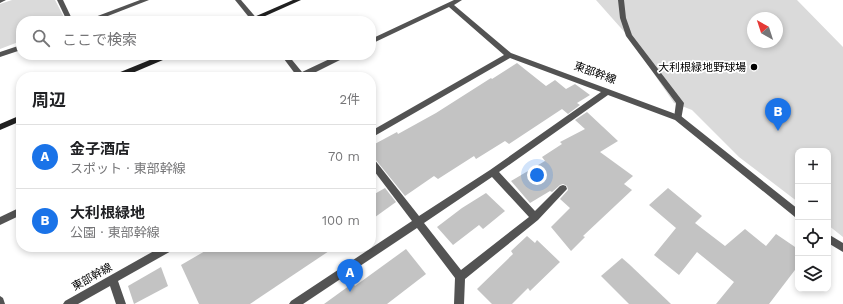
<!DOCTYPE html>
<html lang="ja">
<head>
<meta charset="utf-8">
<style>
	body { margin:0; font-family:"Work Sans","Noto Sans JP",sans-serif; background:#f2f2f2; color:#202124 }
	.controls { position:absolute; right:12px; bottom:12px; display:grid; overflow:hidden; border-radius:8px; box-shadow:0 2px 6px #0003 }
	.controls button { width:36px; height:36px; display:grid; place-items:center; padding:0; border:0; border-bottom:1px solid #e0e0e0; background:#fff; color:#202124; font:20px sans-serif }
	.compass { position:absolute; left:747px; top:12px; width:36px; height:36px; border-radius:50%; background:#fff; box-shadow:0 2px 6px #0003; rotate:321deg }
	.you { position:absolute; left:537px; top:175px; width:14px; height:14px; margin:-10px; border:3px solid #fff; border-radius:50%; background:#1a73e8; box-shadow:0 0 0 6px #1a73e833 }
	.badge { display:grid; place-items:center; width:26px; height:26px; border-radius:50%; background:#1a73e8; color:#fff; font-size:13px; font-weight:700 }
	.pin { position:absolute; translate:-50% -33px; filter:drop-shadow(0 1px 2px #0008) }
	.pin::after { content:''; position:absolute; top:21px; width:14px; height:12px; background:inherit; clip-path:polygon(0 0,100% 0,50% 100%) }
	.list { margin:0; padding:0; list-style:none }
	h2 { display:flex; justify-content:space-between; align-items:center; height:52px; margin:0; padding:0 16px; font-size:17px }
	h2 small { font-size:13px; font-weight:400; color:#757577 }
	.list li { display:grid; grid-template-columns:26px 1fr auto; gap:12px; align-items:center; box-sizing:border-box; height:64px; padding:0 16px; border-top:1px solid #e0e0e0 }
	.list b { display:block; font-size:15px; white-space:nowrap }
	.list p { margin:0; font-size:13px; white-space:nowrap; color:#757577 }
	.list em { font-size:13px; font-style:normal; color:#757577 }
	.icon { flex:none; width:22px; height:22px; fill:none; stroke:currentColor; stroke-width:2; stroke-linecap:round; stroke-linejoin:round }
	.map { position:relative; flex:none; width:843px; height:304px; overflow:hidden }
	.search { position:absolute; background:#fff; box-shadow:0 2px 6px #0003; left:16px; top:16px; width:360px; height:44px; display:flex; align-items:center; gap:10px; box-sizing:border-box; padding:0 14px; border-radius:16px; color:#757577; font-size:15px }
	.panel { position:absolute; background:#fff; box-shadow:0 2px 6px #0003; left:16px; top:72px; width:360px; height:180px; border-radius:16px }
	.map>svg:first-child { display:block }
</style>
</head>
<body>
<div class="map">
<svg width="843" height="304" viewBox="0 0 843 304">
	<rect width="100%" height="100%" fill="#fff"/>
	<g fill="#dadada" fill-rule="evenodd">
		<path d="M12 0H55L66 21H21V41L0 49V4Z"/>
		<path d="M596 0H797L843 47V237L828 225V151H798V202L739 157 692 110 674 103 628 36ZM753 18H777V42H753Z"/>
	</g>
	<g fill="#c3c3c3">
		<path d="M517 63 546 86 555 80 566 89 575 84 590 95 577 103 580 105 568 114 562 109 509 144 505 141 476 159 474 156 438 179 434 176 405 196 371 154V146L397 132 398 134 436 113 491 78 492 79Z"/>
		<path d="M587 112 618 141 600 152 633 176 624 184 632 190 583 236 585 237 571 251 551 227 570 208 560 199 568 190 567 186 563 184 560 185 552 192 550 191 530 203 511 181 545 161 542 157 562 144 560 142 585 129 575 120Z"/>
		<path d="M385 188 396 202 371 220V196Z"/>
		<path d="M668 188 702 216 695 223 725 246 745 229 766 246 776 234 798 249V266L769 304H716L734 282 697 252 679 275 654 255 676 228 649 205Z"/>
		<path d="M486 193 505 211 483 229 479 225 453 245 437 227 462 208Z"/>
		<path d="M527 236 535 243 537 240 560 262 530 291 528 288 512 304H492L477 289 513 254 511 251Z"/>
		<path d="M212 247H335L250 304H199L181 265Z"/>
		<path d="M406 249 426 274 387 304H324L353 283 355 286Z"/>
		<path d="M622 258 630 265 671 304H629L601 276Z"/>
		<path d="M161 267 168 286 134 304 128 286Z"/>
	</g>
	<g fill="none" stroke-linecap="round" stroke-linejoin="round">
		<g fill="#535353" fill-rule="evenodd">
			<path d="M57 0H63L73 21H67Z"/>
			<path d="M618 0H624L626 18 632 35 684 103 681 120 678 121 674 118 676 103 626 36 620 18Z"/>
		</g>
		<g fill="#535353" fill-rule="evenodd">
			<path d="M0 0H6L0 3Z"/>
			<path d="M140 0H149L95 21H86L87 20Z"/>
			<path d="M235 0H241L259 21H252Z"/>
			<path d="M454 0H462L454 5 511 53 681 116 798 209V218L795 217 675 120 608 95 499 172 535 211 560 186 563 185 566 186 567 189 538 220 465 279 464 304H454L455 278 417 228 303 304H289L291 301 412 221 371 167V158L374 159 419 216 490 170 601 92 510 58 371 138V131L504 55 449 7 371 44V39ZM492 177 529 217 461 270 424 223Z"/>
			<path d="M21 45V50L0 57V52Z"/>
			<path d="M281 55H288L302 72 338 55H347L346 57 306 77H294L296 75Z"/>
			<path d="M21 207V215L0 225V217Z"/>
			<path d="M828 234 843 243V252L828 243Z"/>
			<path d="M161 247H175L173 250 118 281 126 304H116L110 286 78 304H63L65 301Z"/>
			<path d="M0 296 3 298 5 304H0Z"/>
		</g>
		<g fill="#202020" fill-rule="evenodd">
			<path d="M293 0H301L254 21H245Z"/>
			<path d="M162 55H171L170 57 123 77H112L113 75Z"/>
			<path d="M21 115V121L0 130V124Z"/>
		</g>
	</g>
	<circle fill="#000" stroke="#fff" stroke-width="1.5" cx="754" cy="67" r="4"/>
	<g text-anchor="middle" dominant-baseline="central" stroke-width="3.5" stroke-linejoin="round" paint-order="stroke">
		<g font-size="11" fill="#000" stroke="#fff" text-anchor="end">
			<text x="746" y="67">大利根緑地野球場</text>
		</g>
		<g font-size="11" fill="#000" stroke="#fff">
			<text transform="translate(595 73) rotate(20)">東部幹線</text>
			<text transform="translate(92 277) rotate(-29)">東部幹線</text>
		</g>
	</g>
</svg>
<div class="controls">
<button>+</button>
<button>−</button>
<button><svg class="icon" aria-label="locate" viewBox="0 0 24 24"><circle cx="12" cy="12" r="6"/><path d="M12 2v4M12 18v4M2 12h4M18 12h4"/></svg></button>
<button><svg class="icon" aria-label="layers" viewBox="0 0 24 24"><path d="M12 4l9 5-9 5-9-5zM3 14l9 5 9-5"/></svg></button>
</div>
<svg class="compass" viewBox="-18 -18 36 36"><path d="M0-13l5 13h-10z" fill="#e53935"/><path d="M0 13l5-13h-10z" fill="#757577"/></svg>
<div class="you"></div>
<div class="pin badge" style="left:350px;top:292px">A</div>
<div class="pin badge" style="left:778px;top:131px">B</div>
<div class="search"><svg class="icon" aria-label="search" viewBox="0 0 24 24"><circle cx="10" cy="10" r="6"/><path d="M15 15l6 6"/></svg>ここで検索</div>
<section class="panel">
<h2>周辺<small>2件</small></h2>
<ul class="list">
<li><span class="badge">A</span><div><b>金子酒店</b><p>スポット · 東部幹線</p></div><em>70 m</em></li>
<li><span class="badge">B</span><div><b>大利根緑地</b><p>公園 · 東部幹線</p></div><em>100 m</em></li>
</ul>
</section>
</div>
</body>
</html>
